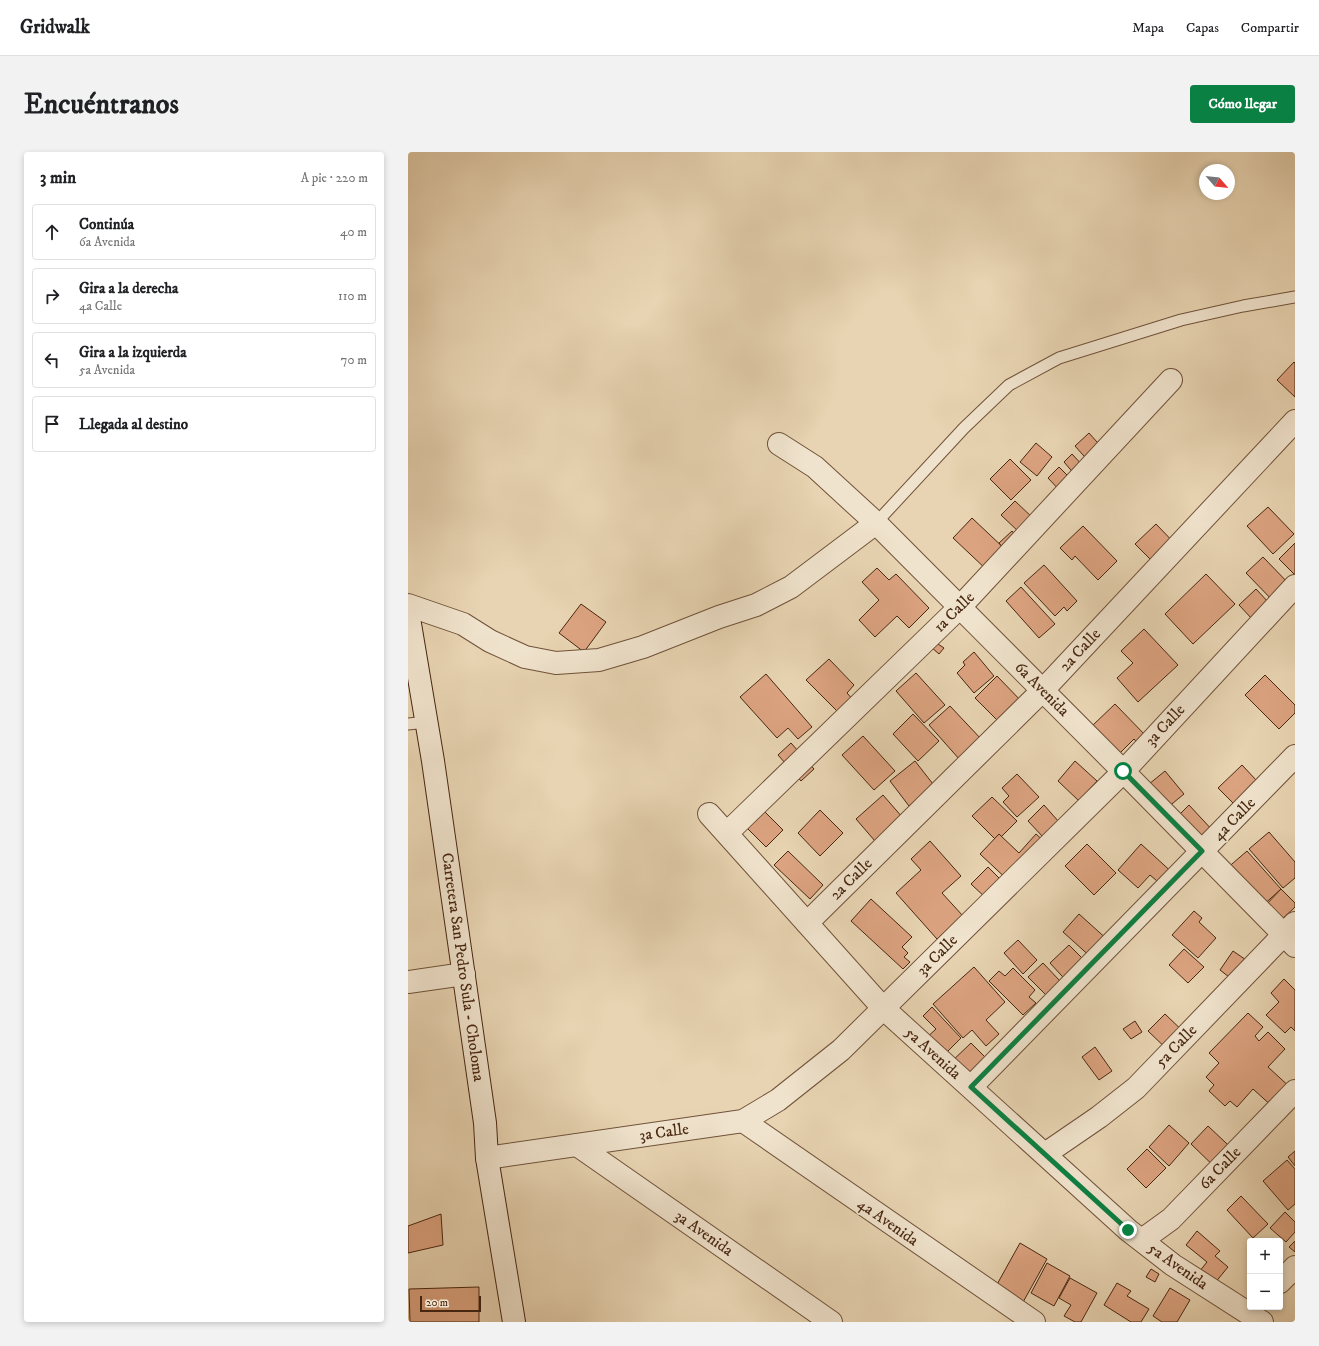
<!DOCTYPE html>
<html lang="es">
<head>
<meta charset="utf-8">
<style>
	body { margin:0; font-family:"IM FELL DW Pica",serif; background:#f2f2f2; color:#202124 }
	.controls { position:absolute; right:12px; bottom:12px; display:grid; overflow:hidden; border-radius:4px; box-shadow:0 2px 6px #0003 }
	.controls button { width:36px; height:36px; display:grid; place-items:center; padding:0; border:0; border-bottom:1px solid #e0e0e0; background:#fff; color:#202124; font:20px sans-serif }
	.compass { position:absolute; left:791px; top:12px; width:36px; height:36px; border-radius:50%; background:#fff; box-shadow:0 2px 6px #0003; rotate:118deg }
	.scale { position:absolute; left:12px; bottom:10px; width:61px; box-sizing:border-box; padding-left:4px; border:2px solid #482711; border-top:0; font-size:11px; line-height:14px; white-space:nowrap; color:#482711; -webkit-text-stroke:3px #f0e3cd; paint-order:stroke }
	.stop { position:absolute; width:12px; height:12px; margin:-9px; border:3px solid #0b8043; border-radius:50%; background:#fff }
	.stop.end { background:#0b8043; border-color:#fff; box-shadow:0 1px 4px #0008 }
	.list { margin:0; padding:0; list-style:none }
	h2 { display:flex; justify-content:space-between; align-items:center; height:52px; margin:0; padding:0 16px; font-size:17px }
	h2 small { font-size:13px; font-weight:400; color:#757577 }
	.list li { display:grid; grid-template-columns:26px 1fr auto; gap:12px; align-items:center; box-sizing:border-box; height:56px; margin:0 8px 8px; padding:0 8px; border:1px solid #e0e0e0; border-radius:4px }
	.list b { display:block; font-size:15px; white-space:nowrap }
	.list p { margin:0; font-size:13px; white-space:nowrap; color:#757577 }
	.list em { font-size:13px; font-style:normal; color:#757577 }
	.icon { flex:none; width:22px; height:22px; fill:none; stroke:currentColor; stroke-width:2; stroke-linecap:round; stroke-linejoin:round }
	.map { position:relative; flex:none; width:887px; height:1170px; overflow:hidden; border-radius:4px }
	header { display:flex; align-items:center; gap:24px; box-sizing:border-box; height:56px; padding:0 20px; background:#fff; border-bottom:1px solid #e0e0e0 }
	header strong { font-size:19px }
	nav { display:flex; gap:22px; margin-inline-start:auto; font-size:14px }
	.intro { display:flex; align-items:center; justify-content:space-between; box-sizing:border-box; height:96px; padding:0 24px }
	h1 { margin:0; font-size:28px }
	.button { padding:10px 18px; border-radius:4px; background:#0b8043; color:#fff; font-size:14px; font-weight:700 }
	main { display:flex; gap:24px; padding:0 24px }
	aside { flex:1; background:#fff; border-radius:4px; box-shadow:0 2px 6px #0003 }
	.map>svg:first-child { display:block }
</style>
</head>
<body>
<header>
<strong>Gridwalk</strong>
<nav><a>Mapa</a><a>Capas</a><a>Compartir</a></nav>
</header>
<div class="intro"><h1>Encuéntranos</h1><a class="button">Cómo llegar</a></div>
<main>
<aside>
<h2>3 min<small>A pie · 220 m</small></h2>
<ul class="list">
<li><svg class="icon" aria-label="ahead" viewBox="0 0 24 24"><path d="M12 20V5M6 11l6-6 6 6"/></svg><div><b>Continúa</b><p>6a Avenida</p></div><em>40 m</em></li>
<li><svg class="icon" aria-label="right" viewBox="0 0 24 24"><path d="M7 20v-9h11M14 6l5 5-5 5"/></svg><div><b>Gira a la derecha</b><p>4a Calle</p></div><em>110 m</em></li>
<li><svg class="icon" aria-label="left" viewBox="0 0 24 24"><path d="M17 20v-9H6M10 6l-5 5 5 5"/></svg><div><b>Gira a la izquierda</b><p>5a Avenida</p></div><em>70 m</em></li>
<li><svg class="icon" aria-label="arrive" viewBox="0 0 24 24"><path d="M6 21V4h12l-3 4 3 4H6"/></svg><div><b>Llegada al destino</b></div></li>
</ul>
</aside>
<div class="map">
<svg width="887" height="1170" viewBox="0 0 887 1170">
	<rect width="100%" height="100%" fill="#e8d4b2"/>
	<filter id="stains"><feTurbulence type="fractalNoise" baseFrequency=".005" numOctaves="4"/><feColorMatrix values="0 0 0 0 .2 0 0 0 0 .09 0 0 0 0 .02 0 0 0 .5 -.17"/></filter>
	<radialGradient id="worn" r=".72"><stop offset=".6" stop-color="#630" stop-opacity="0"/><stop offset="1" stop-color="#630" stop-opacity=".3"/></radialGradient>
	<g fill="#dca380" stroke="#482711">
		<path d="M886 210 887 211V245L869 228Z"/>
		<path d="M681 281 697 299 683 312 667 294Z"/>
		<path d="M628 291 644 305 629 324 612 310Z"/>
		<path d="M664 302 677 316 668 324 656 310Z"/>
		<path d="M602 307 623 328 603 348 582 327Z"/>
		<path d="M651 315 666 330 654 341 640 326Z"/>
		<path d="M607 349 626 367 612 381 593 363Z"/>
		<path d="M860 355 886 382 865 402 839 374Z"/>
		<path d="M564 366 599 399 580 419 545 386Z"/>
		<path d="M748 372 773 398 753 418 727 392Z"/>
		<path d="M675 374 709 409 690 428 667 404 664 408 652 396Z"/>
		<path d="M604 379 613 391 600 402 591 391Z"/>
		<path d="M887 391V423L871 407Z"/>
		<path d="M855 405 885 436 868 452 838 421Z"/>
		<path d="M636 413 669 449 659 459 656 455 647 464 616 431Z"/>
		<path d="M469 416 481 428 488 422 521 456 501 476 489 464 467 485 451 468 471 448 454 430Z"/>
		<path d="M798 422 827 452 785 492 757 462Z"/>
		<path d="M613 435 647 472 631 486 598 449Z"/>
		<path d="M848 437 862 452 845 468 831 453Z"/>
		<path d="M173 452 198 470 176 500 151 481Z"/>
		<path d="M736 477 770 513 730 550 709 526 725 511 713 499Z"/>
		<path d="M527 490 536 496 531 502 523 495Z"/>
		<path d="M566 500 586 524 566 541 549 521 557 513 555 510Z"/>
		<path d="M421 507 446 533 439 541 448 551 434 564 398 528Z"/>
		<path d="M508 521 537 553 516 571 488 539Z"/>
		<path d="M358 522 404 575 390 587 380 576 369 586 332 545Z"/>
		<path d="M857 523 887 553V561L871 577 837 543Z"/>
		<path d="M589 524 617 553 595 574 567 546Z"/>
		<path d="M707 552 739 585 731 593 726 587 711 602 684 574Z"/>
		<path d="M542 554 574 588 552 608 521 573Z"/>
		<path d="M505 562 531 589 510 609 485 582Z"/>
		<path d="M455 584 487 619 466 638 434 603Z"/>
		<path d="M383 591 406 617 393 629 370 603Z"/>
		<path d="M507 609 532 641 513 644 501 654 482 629Z"/>
		<path d="M667 609 689 629 671 649 650 629Z"/>
		<path d="M834 613 849 629 826 652 810 636Z"/>
		<path d="M757 619 776 642 754 660 735 637Z"/>
		<path d="M609 622 631 645 609 665 595 650 601 644 594 636Z"/>
		<path d="M475 643 495 666 473 696 448 667Z"/>
		<path d="M584 645 609 669 589 689 564 664Z"/>
		<path d="M636 653 651 670 635 685 620 669Z"/>
		<path d="M781 653 807 681 796 691 770 664Z"/>
		<path d="M355 658 375 678 358 695 338 675Z"/>
		<path d="M412 658 435 681 412 704 390 681Z"/>
		<path d="M861 680 887 710V726L875 736 841 697Z"/>
		<path d="M591 682 611 701 628 682 639 692 603 731 572 702Z"/>
		<path d="M522 689 553 724 534 741 555 764 529 787 488 741 513 718 503 707Z"/>
		<path d="M679 692 708 721 686 743 657 714Z"/>
		<path d="M733 692 768 724 752 742 744 735 749 729 742 723 730 736 710 718Z"/>
		<path d="M380 699 415 733 402 747 366 713Z"/>
		<path d="M839 699 873 737 852 756 817 718Z"/>
		<path d="M580 715 596 731 579 747 563 732Z"/>
		<path d="M873 737 887 751V755L871 770 856 755Z"/>
		<path d="M463 747 504 785 494 795 500 801 496 805 502 810 495 817 443 769Z"/>
		<path d="M786 759 794 766 791 770 808 786 790 806 764 783Z"/>
		<path d="M671 762 701 789 685 807 655 780Z"/>
		<path d="M610 788 629 808 615 822 596 801Z"/>
		<path d="M661 793 684 816 664 835 642 811Z"/>
		<path d="M776 797 796 815 780 831 761 813Z"/>
		<path d="M825 799 844 812 830 832 812 818Z"/>
		<path d="M635 811 652 829 638 843 620 825Z"/>
		<path d="M566 815 597 850 578 868 591 882 578 894 564 878 555 886 525 852Z"/>
		<path d="M605 816 627 838 621 845 628 851 615 863 581 829 591 819 597 824Z"/>
		<path d="M876 827 887 838V879L883 875 877 881 858 863 871 850 863 841Z"/>
		<path d="M524 855 553 886 533 906 516 888 528 877 515 864Z"/>
		<path d="M840 861 855 875 847 884 851 889 860 880 877 897 860 915 884 937 866 956 845 937 829 955 822 949 817 954 801 939 806 933 798 925 811 911 801 901Z"/>
		<path d="M757 862 781 885 764 902 740 879Z"/>
		<path d="M727 869 734 880 723 887 715 877Z"/>
		<path d="M563 891 581 909 560 930 542 911Z"/>
		<path d="M687 895 704 919 691 928 674 905Z"/>
		<path d="M761 973 781 991 761 1014 741 995Z"/>
		<path d="M800 974 835 1007 813 1021 783 992Z"/>
		<path d="M739 997 758 1016 738 1036 719 1017Z"/>
		<path d="M887 999V1014L880 1005Z"/>
		<path d="M879 1008 887 1017V1052L880 1058 855 1029Z"/>
		<path d="M833 1044 860 1072 845 1086 819 1058Z"/>
		<path d="M877 1060 887 1070V1080L878 1090 862 1076Z"/>
		<path d="M33 1062 35 1093 0 1101V1074Z"/>
		<path d="M789 1079 812 1099 807 1104 820 1115 802 1137 787 1125 799 1110 778 1093Z"/>
		<path d="M887 1089V1100L881 1095Z"/>
		<path d="M612 1091 639 1107 614 1152 587 1136Z"/>
		<path d="M639 1111 662 1124 646 1154 623 1141Z"/>
		<path d="M743 1117 751 1122 747 1130 738 1125Z"/>
		<path d="M662 1126 689 1141 673 1170H667L656 1164 663 1153 651 1146Z"/>
		<path d="M709 1131 723 1139 719 1144 741 1157 733 1170H723L696 1153Z"/>
		<path d="M71 1135V1170H2L1 1137Z"/>
		<path d="M762 1136 782 1148 769 1170H754L745 1164Z"/>
	</g>
	<g fill="none" stroke-linecap="round" stroke-linejoin="round">
		<defs>
			<g id="lane">
				<path d="M468 371 556 276 601 233 651 206 773 168 835 154 887 145"/>
				<path d="M0 572 19 570"/>
			</g>
			<g id="street">
				<path d="M371 292 407 315 468 371 715 619 887 794"/>
				<path d="M0 453 55 472 82 489 117 505 148 511 191 508 235 495 311 465 348 453 383 435 468 371"/>
				<path d="M301 662 475 856 720 1078 765 1113 854 1170"/>
				<path d="M319 681 552 455 763 228"/>
				<path d="M399 771 635 538 887 269"/>
				<path d="M0 830 56 822"/>
				<path d="M563 935 887 604"/>
				<path d="M335 969 626 1170"/>
				<path d="M169 993 423 1170"/>
				<path d="M637 1002 691 965 728 936 887 771"/>
				<path d="M79 1006 335 969 370 948 433 898 712 623 887 434"/>
				<path d="M734 1088 763 1067 887 939"/>
				<path d="M872 1130 887 1115"/>
			</g>
			<path id="secondary" d="M0 460 25 609 77 971 79 1006 106 1170"/>
		</defs>
		<use href="#lane" stroke="#705239" stroke-width="13"/>
		<use href="#street" stroke="#705239" stroke-width="24"/>
		<use href="#secondary" stroke="#482711" stroke-width="24"/>
		<use href="#lane" stroke="#f0e3cd" stroke-width="11"/>
		<use href="#street" stroke="#f0e3cd" stroke-width="22"/>
		<use href="#secondary" stroke="#f0e3cd" stroke-width="22"/>
	</g>
	<g fill="none" stroke-linecap="round" stroke-linejoin="round">
		<path stroke="#0b8043" stroke-width="5" d="M715 619 794 699 563 935 720 1078"/>
	</g>
	<g text-anchor="middle" dominant-baseline="central" stroke-width="3.5" stroke-linejoin="round" paint-order="stroke">
		<g font-size="16" fill="#482711" stroke="#f0e3cd">
			<text transform="translate(546 460) rotate(-45)">1a Calle</text>
			<text transform="translate(672 498) rotate(-47)">2a Calle</text>
			<text transform="translate(634 537) rotate(45)">6a Avenida</text>
			<text transform="translate(757 573) rotate(-47)">3a Calle</text>
			<text transform="translate(826 667) rotate(-46)">4a Calle</text>
			<text transform="translate(443 727) rotate(-45)">2a Calle</text>
			<text transform="translate(529 803) rotate(-45)">3a Calle</text>
			<text transform="translate(55 815) rotate(82)">Carretera San Pedro Sula - Choloma</text>
			<text transform="translate(768 894) rotate(-46)">5a Calle</text>
			<text transform="translate(525 901) rotate(42)">5a Avenida</text>
			<text transform="translate(256 980) rotate(-8)">3a Calle</text>
			<text transform="translate(812 1016) rotate(-46)">6a Calle</text>
			<text transform="translate(480 1070) rotate(35)">4a Avenida</text>
			<text transform="translate(296 1081) rotate(35)">3a Avenida</text>
			<text transform="translate(770 1114) rotate(35)">5a Avenida</text>
		</g>
	</g>
	<rect width="100%" height="100%" filter="url(#stains)"/>
	<rect width="100%" height="100%" fill="url(#worn)"/>
</svg>
<div class="controls">
<button>+</button>
<button>−</button>
</div>
<svg class="compass" viewBox="-18 -18 36 36"><path d="M0-13l5 13h-10z" fill="#e53935"/><path d="M0 13l5-13h-10z" fill="#757577"/></svg>
<div class="scale">20 m</div>
<div class="stop" style="left:715px;top:619px"></div>
<div class="stop end" style="left:720px;top:1078px"></div>
</div>
</main>
</body>
</html>
